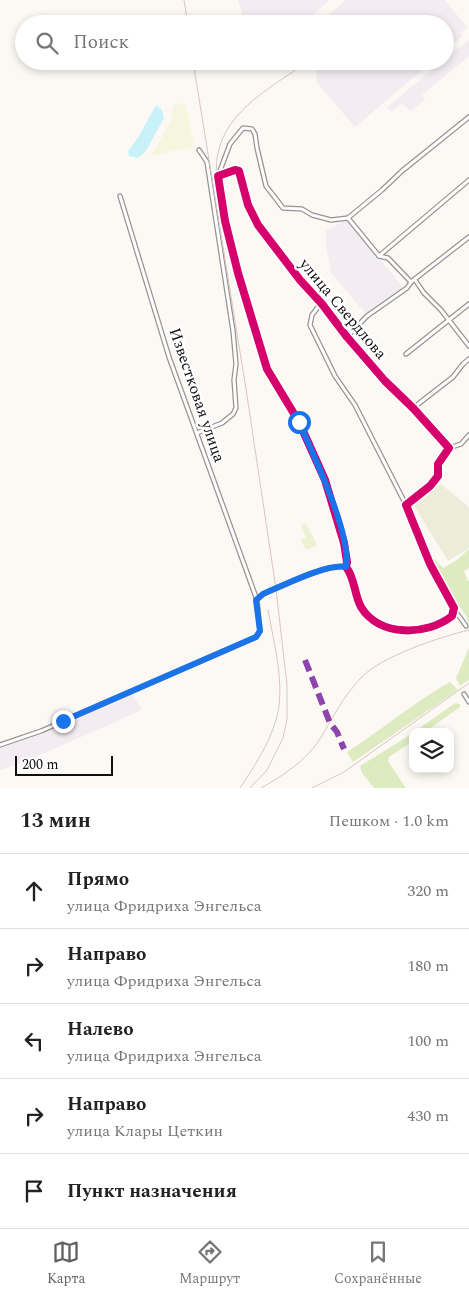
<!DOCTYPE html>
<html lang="ru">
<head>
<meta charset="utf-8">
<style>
	body { margin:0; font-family:Spectral,serif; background:#f2f2f2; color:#222 }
	.controls { position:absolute; right:15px; bottom:15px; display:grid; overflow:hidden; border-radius:10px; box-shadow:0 2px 8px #0003 }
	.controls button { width:45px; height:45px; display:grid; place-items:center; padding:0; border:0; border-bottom:1px solid #e0e0e0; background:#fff; color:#222; font:25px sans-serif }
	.scale { position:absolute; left:15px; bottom:12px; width:98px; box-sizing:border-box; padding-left:5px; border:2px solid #0f0f0f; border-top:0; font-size:14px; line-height:18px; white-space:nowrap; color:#0f0f0f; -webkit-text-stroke:4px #fff; paint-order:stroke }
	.stop { position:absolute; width:15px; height:15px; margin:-11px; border:4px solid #1a73e8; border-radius:50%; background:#fff }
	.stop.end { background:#1a73e8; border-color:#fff; box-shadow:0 1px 5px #0008 }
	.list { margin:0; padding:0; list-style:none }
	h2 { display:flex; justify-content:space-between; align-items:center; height:65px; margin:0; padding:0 20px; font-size:21px }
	h2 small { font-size:16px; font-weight:400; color:#767676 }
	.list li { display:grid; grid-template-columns:32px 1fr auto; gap:15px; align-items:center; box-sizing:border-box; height:75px; padding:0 20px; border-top:1px solid #e0e0e0 }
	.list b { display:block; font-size:19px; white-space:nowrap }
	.list p { margin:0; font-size:16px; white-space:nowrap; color:#767676 }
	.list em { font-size:16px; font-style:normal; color:#767676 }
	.icon { flex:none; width:28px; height:28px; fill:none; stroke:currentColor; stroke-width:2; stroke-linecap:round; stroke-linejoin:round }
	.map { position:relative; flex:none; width:469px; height:788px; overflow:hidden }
	.search { position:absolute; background:#fff; box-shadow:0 2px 8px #0003; left:15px; right:15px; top:15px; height:55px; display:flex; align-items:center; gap:12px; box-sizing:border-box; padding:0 18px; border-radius:28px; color:#767676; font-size:19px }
	.sheet { height:440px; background:#fff }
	nav { display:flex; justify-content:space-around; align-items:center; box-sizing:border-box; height:70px; border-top:1px solid #e0e0e0; background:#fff; font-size:14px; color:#767676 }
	nav a { display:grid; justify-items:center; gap:2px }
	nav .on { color:#626160 }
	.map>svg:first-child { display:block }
</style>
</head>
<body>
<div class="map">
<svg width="469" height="788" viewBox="0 0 469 788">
	<rect width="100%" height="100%" fill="#fcf9f5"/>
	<g fill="#f3edf1">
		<path d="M238 0H329L304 24H246Z"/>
		<path d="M346 0H445L467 27 461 33 463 36 445 50V24H323V20Z"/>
		<path d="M469 40V56L422 95 425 100 411 111 402 103 391 112 387 107 443 61H445V59Z"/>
		<path d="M318 61H433L355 127 316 82Z"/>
		<path d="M347 219 403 287 367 315 331 273 326 244V231Z"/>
		<path d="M132 693 142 710 22 763 0 770V747L23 740Z"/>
	</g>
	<path fill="#ecf2d3" d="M306 523 317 545 306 550 301 540 306 537 301 526Z"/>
	<g fill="#deebc1">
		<path d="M469 549V568L464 571 467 580 469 581V625L466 616 436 572 430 554 443 568 457 560Z"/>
		<path d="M469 648V680L460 686 456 678Z"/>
		<path d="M450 682 458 690 353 762 347 752C382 730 414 702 450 682Z"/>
		<path d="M455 703 460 704V707L425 732H414Z"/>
		<path d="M413 733V741L389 757 388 761 406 788H374L362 773 360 766Z"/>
	</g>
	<path fill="#ecedd8" d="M441 484 469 507V548L448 561 413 504Z"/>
	<path fill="#f4f6dd" d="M185 103 195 148 181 149 151 156 171 121 174 105Z"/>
	<path fill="#c8f1f8" d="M156 105 162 110 164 118 146 151 138 158 129 156 128 151 138 138Z"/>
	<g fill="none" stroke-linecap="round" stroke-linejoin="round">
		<defs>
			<g id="minor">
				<path d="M235 170 239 171 248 205 258 225 300 280 322 304 347 337 385 381 413 408 449 448 438 464V476L430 486 406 505 430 564 454 608 452 616C427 636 379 637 361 607 354 594 355 578 346 567L347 562 344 543 325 480 299 422 267 369 238 273 225 221 218 176Z"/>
				<path d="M218 176 230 144 243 128 252 129 255 134 257 148 266 186 283 208 302 209 312 215 331 220 348 218 382 190 402 171 469 117"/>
				<path d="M120 196 169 357 257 600"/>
				<path d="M348 218 379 256 388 258 411 282"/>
				<path d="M379 256 469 180"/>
				<path d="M415 280 424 293 441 310 469 346"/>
				<path d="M321 303 312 315 310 325 335 376 355 405 406 505"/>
				<path d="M347 337 367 316 407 288 411 282 469 237"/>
				<path d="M406 354 469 304"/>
				<path d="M413 408 453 377 463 364 469 359"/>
				<path d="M197 433 222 423 233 414 236 408 234 380 236 364 233 331 207 162 199 150"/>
				<path d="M449 448 461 444 469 435"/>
				<path d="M454 609 466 626"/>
				<path d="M464 694 469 702"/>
				<path d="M0 745 41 731 256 637 260 631 257 600 263 594C282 587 328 563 346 567"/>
			</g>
		</defs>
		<use href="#minor" stroke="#969493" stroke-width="5.5"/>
		<use href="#minor" stroke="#fffefe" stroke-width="3"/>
		<g stroke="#d9c4c9" stroke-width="1">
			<path d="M184 0 188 24"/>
			<path d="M358 24 364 18"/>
			<path d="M193 61 246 389 276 589 287 685V719L283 738 267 770 250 788"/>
			<path d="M216 173C217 167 216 160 218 153 227 109 275 85 309 61"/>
			<path d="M240 788C254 767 269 744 276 720 286 687 274 644 268 610"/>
			<path d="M261 788C279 778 296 767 310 752 322 739 329 722 339 707 344 698 352 688 359 680 378 657 440 637 469 630"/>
			<path d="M312 788 344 772 469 683"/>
		</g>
		<path stroke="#8e44ad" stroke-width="6" stroke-dasharray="12 6" stroke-linecap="butt" d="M305 660 330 723 337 732 344 749"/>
		<defs>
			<path id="cycleway" d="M235 170 239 171 248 205 258 225 300 280 322 304 347 337 385 381 413 408 449 448 438 464V476L430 486 406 505 430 564 454 608 452 616C427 636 379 637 361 607 354 594 355 578 346 567L347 562 344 543 325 480 299 422 267 369 238 273 225 221 218 176Z"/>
		</defs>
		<use href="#cycleway" stroke="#fff" stroke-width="11"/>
		<use href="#cycleway" stroke="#d6006c" stroke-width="8"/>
	</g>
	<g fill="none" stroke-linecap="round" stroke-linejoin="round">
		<path stroke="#1a73e8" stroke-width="6" d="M63 721 256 637 260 631 256 600 263 594C282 586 327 563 346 567 352 535 313 454 299 422"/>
	</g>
	<g text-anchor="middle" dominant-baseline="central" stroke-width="5" stroke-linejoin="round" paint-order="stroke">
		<g font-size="16" fill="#0f0f0f" stroke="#fff">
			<text transform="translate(343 309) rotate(50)">улица Свердлова</text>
			<text transform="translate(197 395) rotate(71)">Известковая улица</text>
		</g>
	</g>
</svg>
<div class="controls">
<button><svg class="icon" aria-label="layers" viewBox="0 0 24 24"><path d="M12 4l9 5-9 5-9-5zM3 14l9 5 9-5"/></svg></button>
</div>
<div class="scale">200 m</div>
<div class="stop" style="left:299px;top:422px"></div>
<div class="stop end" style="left:63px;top:721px"></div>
<div class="search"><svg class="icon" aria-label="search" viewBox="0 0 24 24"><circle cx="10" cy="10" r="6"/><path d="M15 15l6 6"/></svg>Поиск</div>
</div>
<section class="sheet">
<h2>13 мин<small>Пешком · 1.0 km</small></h2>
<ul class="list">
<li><svg class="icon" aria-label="ahead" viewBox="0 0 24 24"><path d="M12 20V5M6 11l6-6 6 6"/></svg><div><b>Прямо</b><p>улица Фридриха Энгельса</p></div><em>320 m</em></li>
<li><svg class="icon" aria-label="right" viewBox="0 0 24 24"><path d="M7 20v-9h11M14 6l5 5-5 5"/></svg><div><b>Направо</b><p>улица Фридриха Энгельса</p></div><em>180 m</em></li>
<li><svg class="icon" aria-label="left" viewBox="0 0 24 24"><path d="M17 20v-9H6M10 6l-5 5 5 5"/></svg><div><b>Налево</b><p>улица Фридриха Энгельса</p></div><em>100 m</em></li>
<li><svg class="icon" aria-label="right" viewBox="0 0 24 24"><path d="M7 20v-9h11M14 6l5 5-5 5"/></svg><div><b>Направо</b><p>улица Клары Цеткин</p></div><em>430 m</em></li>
<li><svg class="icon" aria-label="arrive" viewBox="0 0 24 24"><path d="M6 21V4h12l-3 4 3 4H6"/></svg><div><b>Пункт назначения</b></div></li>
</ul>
</section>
<nav>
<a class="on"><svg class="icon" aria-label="map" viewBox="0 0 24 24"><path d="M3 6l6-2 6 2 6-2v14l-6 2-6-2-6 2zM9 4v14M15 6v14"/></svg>Карта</a>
<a><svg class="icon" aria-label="directions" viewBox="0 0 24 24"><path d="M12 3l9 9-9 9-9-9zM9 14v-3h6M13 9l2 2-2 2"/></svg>Маршрут</a>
<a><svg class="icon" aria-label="saved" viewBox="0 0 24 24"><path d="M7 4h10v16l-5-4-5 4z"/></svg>Сохранённые</a>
</nav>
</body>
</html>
